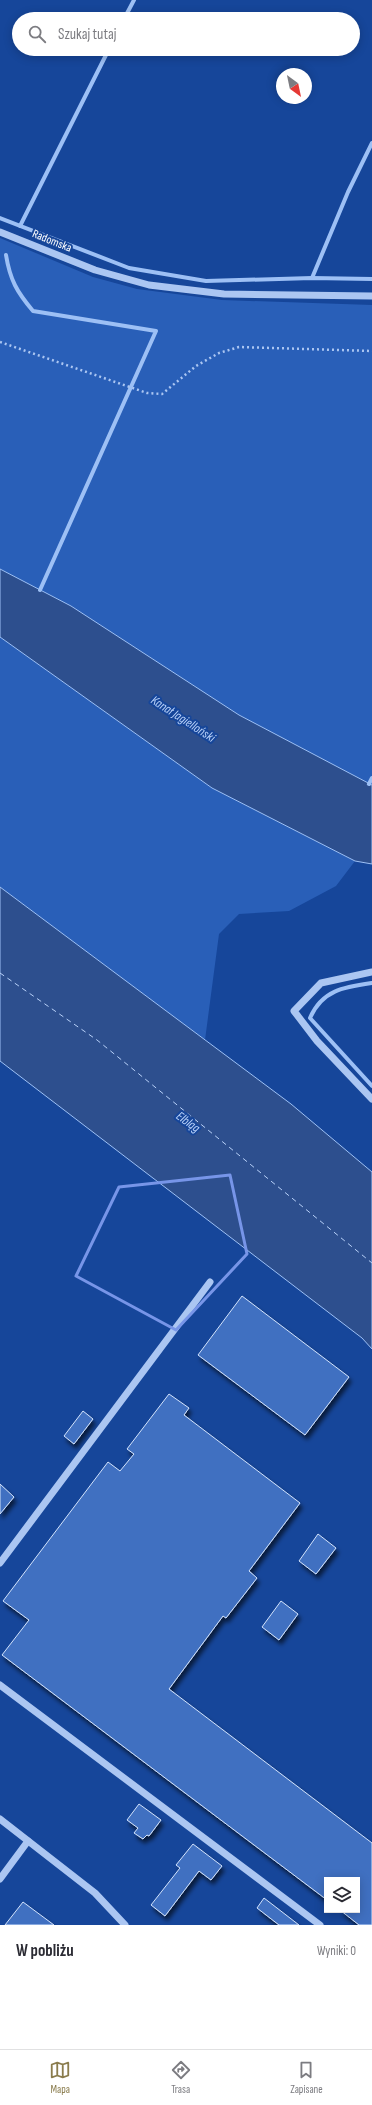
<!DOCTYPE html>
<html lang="pl">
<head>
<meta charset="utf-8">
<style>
	body { margin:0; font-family:"Sofia Sans Condensed",sans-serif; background:#f2f2f3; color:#2b2b33 }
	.controls { position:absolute; right:12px; bottom:12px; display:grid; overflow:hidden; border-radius:0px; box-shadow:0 2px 10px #0003 }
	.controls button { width:36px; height:36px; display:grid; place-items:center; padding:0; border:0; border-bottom:1px solid #e1e1e2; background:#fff; color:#2b2b33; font:20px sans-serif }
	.compass { position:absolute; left:276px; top:68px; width:36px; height:36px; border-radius:50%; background:#fff; box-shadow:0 2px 10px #0003; rotate:147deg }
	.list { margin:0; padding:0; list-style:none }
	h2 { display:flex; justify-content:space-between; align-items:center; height:52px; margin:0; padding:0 16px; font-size:17px }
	h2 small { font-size:13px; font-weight:400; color:#7c7c81 }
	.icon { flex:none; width:22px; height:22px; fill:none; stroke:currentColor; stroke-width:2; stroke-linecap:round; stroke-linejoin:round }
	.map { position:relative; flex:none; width:372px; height:1925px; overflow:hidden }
	.search { position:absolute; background:#fff; box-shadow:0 2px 10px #0003; left:12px; right:12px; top:12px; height:44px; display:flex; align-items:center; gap:10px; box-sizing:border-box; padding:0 14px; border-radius:22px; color:#7c7c81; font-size:15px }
	.sheet { height:124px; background:#fff }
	nav { display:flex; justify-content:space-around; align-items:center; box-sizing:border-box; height:56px; border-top:1px solid #e1e1e2; background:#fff; font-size:11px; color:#7c7c81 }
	nav a { display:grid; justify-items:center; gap:2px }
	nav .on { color:#8a7c4d }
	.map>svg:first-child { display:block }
</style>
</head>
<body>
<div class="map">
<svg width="372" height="1925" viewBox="0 0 372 1925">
	<defs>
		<filter id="shadow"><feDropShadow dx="2.5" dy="4.5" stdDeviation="2" flood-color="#0009"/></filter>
	</defs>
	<rect width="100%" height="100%" fill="#16469a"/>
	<g fill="#295fb8">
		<path d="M0 238 93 277 137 289 222 300 372 305V785L239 715 71 606 0 569Z"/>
		<path d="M0 637 212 788 355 861 336 886 289 911 239 914 219 934 205 1040 0 887Z"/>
	</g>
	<g fill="#2d4f8e" stroke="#9dc0f5">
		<path d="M0 569 71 606 239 715 372 785V864L355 861 212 788 0 637Z"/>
		<path d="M0 887 291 1104 372 1172V1349L362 1338 0 1061Z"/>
	</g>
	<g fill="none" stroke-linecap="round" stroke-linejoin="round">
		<g stroke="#9dc0f5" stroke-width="4">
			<path d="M124 19 134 0"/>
			<path d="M0 218 129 268 206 281 312 278 372 279"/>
			<path d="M20 226 109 49"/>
			<path d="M6 255C10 280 17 292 33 311L156 331 40 590"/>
			<path d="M312 278 348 192 372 143"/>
			<path d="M369 784 372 778"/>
			<path d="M372 983C344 987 322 990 310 1018L372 1086"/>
		</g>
		<path stroke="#b8d1f9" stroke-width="1" stroke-dasharray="5 4" stroke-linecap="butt" d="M0 973 97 1040 372 1263"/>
	</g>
	<g fill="#3f70c1" stroke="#d3e3fc" filter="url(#shadow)">
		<path d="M242 1296 349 1377 305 1435 198 1355Z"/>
		<path d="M169 1394 189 1408 184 1415 300 1503 249 1571 257 1578 226 1618 223 1616 169 1689 372 1843V1925H359L340 1910H357V1880H327V1900L2 1655 29 1620 3 1601 108 1462 120 1471 134 1454 127 1449Z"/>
		<path d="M83 1411 93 1419 74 1444 64 1436Z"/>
		<path d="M0 1484 14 1497 0 1514Z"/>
		<path d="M318 1534 336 1548 316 1574 299 1561Z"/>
		<path d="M281 1601 298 1614 279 1640 262 1627Z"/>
		<path d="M139 1804 161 1820 149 1836 147 1835 143 1839 134 1833 138 1828 127 1820Z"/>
		<path d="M193 1844 222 1866 211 1880 199 1871 165 1916 151 1905 180 1868 176 1865Z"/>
		<path d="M264 1898 299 1925H279L257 1908Z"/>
		<path d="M23 1902 54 1925H5Z"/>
	</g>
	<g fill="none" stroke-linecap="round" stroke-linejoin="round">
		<path stroke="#abc6f2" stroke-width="2.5" stroke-dasharray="2 3" stroke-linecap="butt" d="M0 342 147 393 162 394 196 366 219 353 239 347 372 351"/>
		<g stroke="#abc6f2" stroke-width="7">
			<path d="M0 232 95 270 149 285 224 294 372 296"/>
			<path d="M372 972 321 983 294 1011 317 1041 372 1099"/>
			<path d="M0 1563 210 1282"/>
			<path d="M0 1685 320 1925"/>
			<path d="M0 1819 95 1893 125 1925"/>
			<path d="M0 1879 28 1841"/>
		</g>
	</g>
	<path fill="none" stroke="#7795e8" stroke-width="3" stroke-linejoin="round" d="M230 1175 247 1254 176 1330 76 1276 119 1187Z"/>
	<g text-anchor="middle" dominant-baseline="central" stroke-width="4" stroke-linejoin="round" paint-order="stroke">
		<g font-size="12" fill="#fff" stroke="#16469a">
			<text transform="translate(52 241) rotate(22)">Radomska</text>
		</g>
		<g font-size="13" font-style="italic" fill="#b8d1f9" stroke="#16469a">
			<text transform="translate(183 719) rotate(33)">Kanał Jagielloński</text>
			<text transform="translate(188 1122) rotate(36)">Elbląg</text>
		</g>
	</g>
</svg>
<div class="controls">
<button><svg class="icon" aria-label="layers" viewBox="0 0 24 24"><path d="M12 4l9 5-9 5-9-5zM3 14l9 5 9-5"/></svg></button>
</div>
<svg class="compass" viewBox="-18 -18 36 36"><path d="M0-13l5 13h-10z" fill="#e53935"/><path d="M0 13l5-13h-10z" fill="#7c7c81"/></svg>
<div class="search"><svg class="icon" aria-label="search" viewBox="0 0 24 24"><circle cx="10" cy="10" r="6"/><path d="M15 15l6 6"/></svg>Szukaj tutaj</div>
</div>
<section class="sheet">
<h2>W pobliżu<small>Wyniki: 0</small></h2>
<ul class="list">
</ul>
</section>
<nav>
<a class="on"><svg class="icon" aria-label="map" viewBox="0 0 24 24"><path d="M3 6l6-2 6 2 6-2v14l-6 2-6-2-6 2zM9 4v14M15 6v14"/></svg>Mapa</a>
<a><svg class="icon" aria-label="directions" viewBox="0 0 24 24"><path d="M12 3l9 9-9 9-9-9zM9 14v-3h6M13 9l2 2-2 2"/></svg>Trasa</a>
<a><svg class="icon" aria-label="saved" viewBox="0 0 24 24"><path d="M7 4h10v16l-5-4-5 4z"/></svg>Zapisane</a>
</nav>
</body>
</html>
